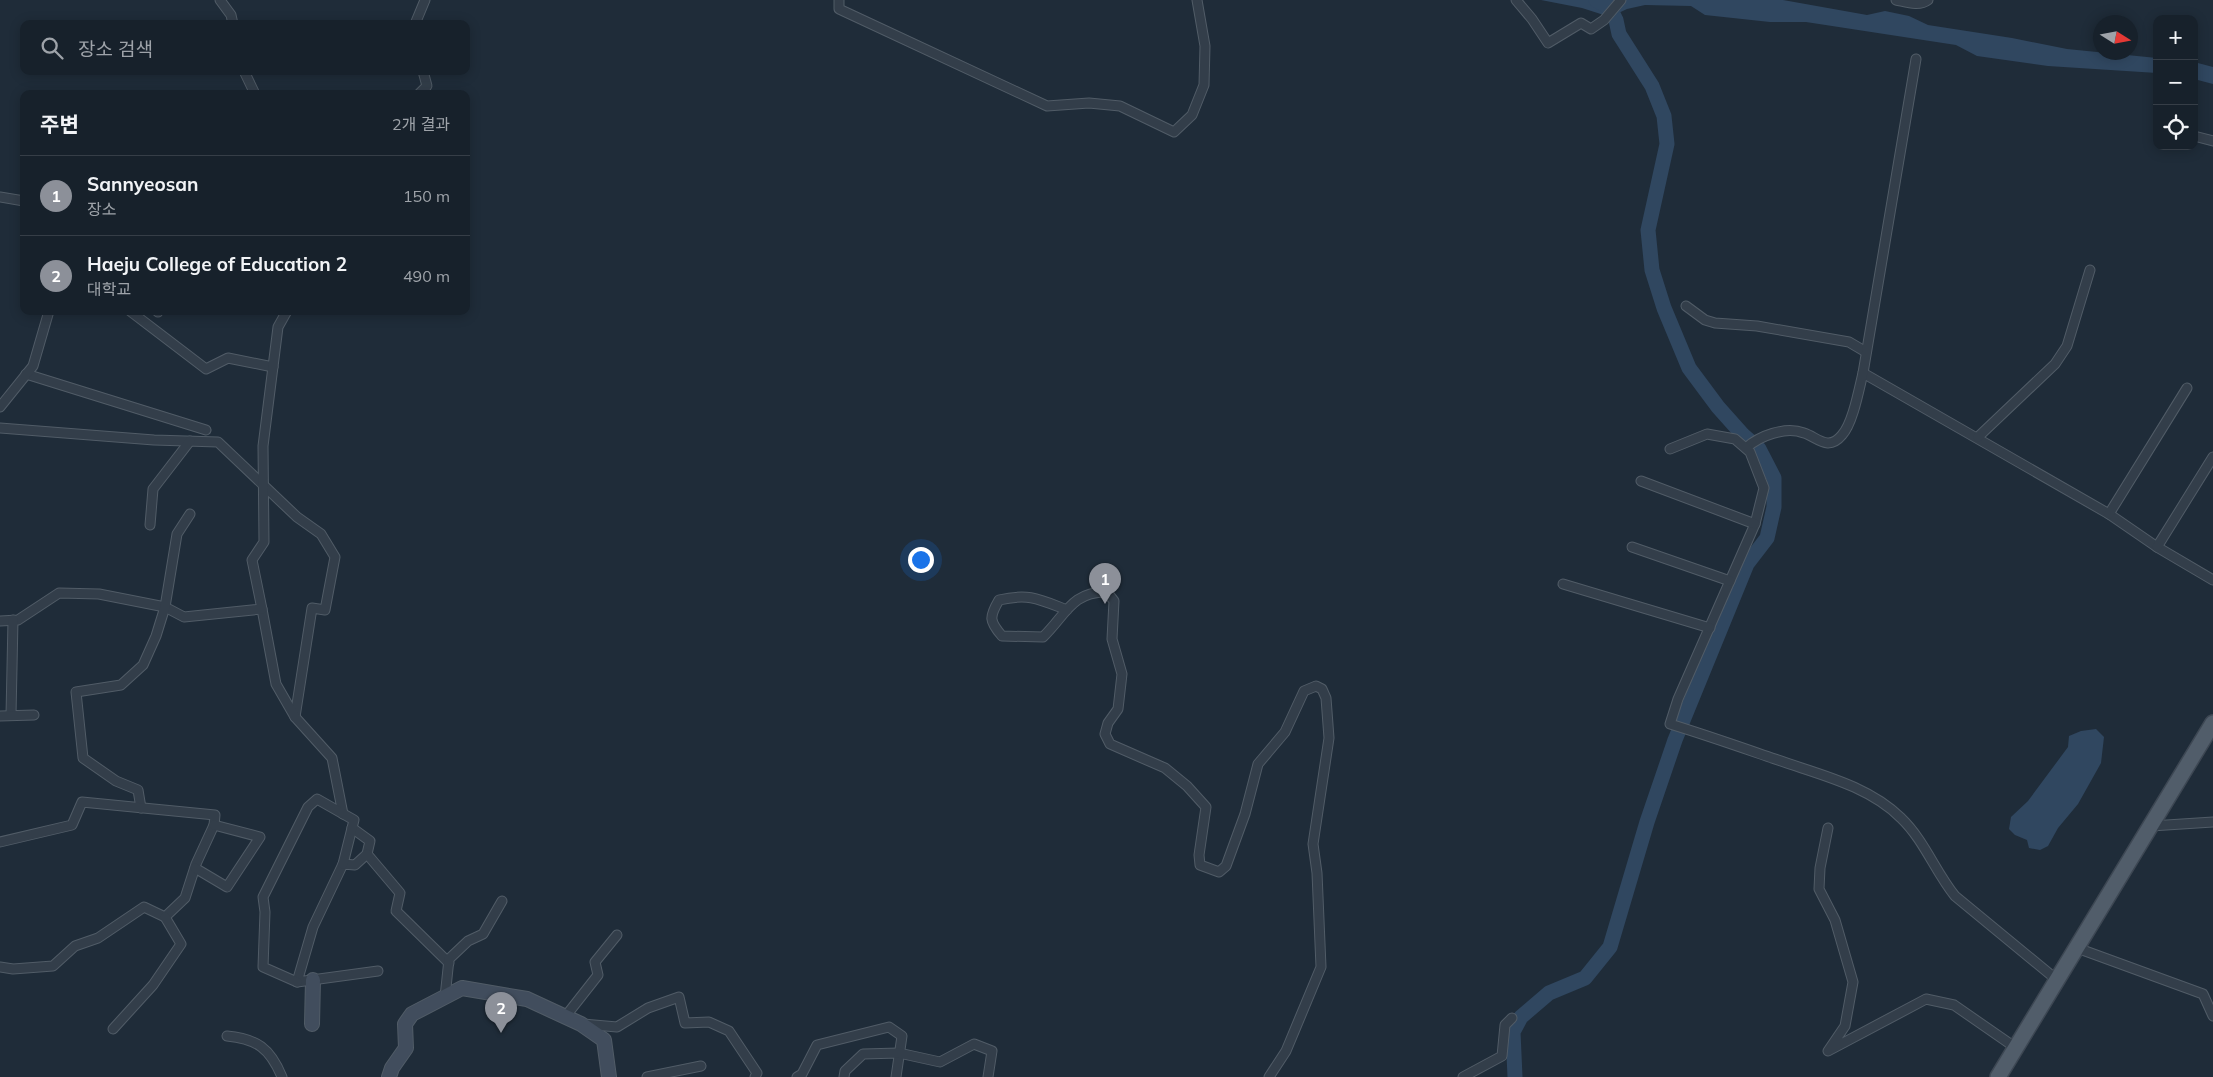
<!DOCTYPE html>
<html lang="ko">
<head>
<meta charset="utf-8">
<style>
	body { margin:0; font-family:Mulish,"Noto Sans KR",sans-serif; background:#242e37; color:#f1f3f6 }
	.controls { position:absolute; right:15px; top:15px; display:grid; overflow:hidden; border-radius:10px; box-shadow:0 2px 12px #0003 }
	.controls button { width:45px; height:45px; display:grid; place-items:center; padding:0; border:0; border-bottom:1px solid #363e47; background:#17212b; color:#f1f3f6; font:25px sans-serif }
	.compass { position:absolute; left:2093px; top:15px; width:45px; height:45px; border-radius:50%; background:#17212b; box-shadow:0 2px 12px #0003; rotate:101deg }
	.you { position:absolute; left:920px; top:559px; width:18px; height:18px; margin:-12px; border:4px solid #fff; border-radius:50%; background:#1a73e8; box-shadow:0 0 0 8px #1a73e833 }
	.badge { display:grid; place-items:center; width:32px; height:32px; border-radius:50%; background:#8c9099; color:#fff; font-size:16px; font-weight:700 }
	.pin { position:absolute; translate:-50% -41px; filter:drop-shadow(0 1px 2px #0008) }
	.pin::after { content:''; position:absolute; top:26px; width:18px; height:15px; background:inherit; clip-path:polygon(0 0,100% 0,50% 100%) }
	.list { margin:0; padding:0; list-style:none }
	h2 { display:flex; justify-content:space-between; align-items:center; height:65px; margin:0; padding:0 20px; font-size:21px }
	h2 small { font-size:16px; font-weight:400; color:#9ea3a9 }
	.list li { display:grid; grid-template-columns:32px 1fr auto; gap:15px; align-items:center; box-sizing:border-box; height:80px; padding:0 20px; border-top:1px solid #363e47 }
	.list b { display:block; font-size:19px; white-space:nowrap }
	.list p { margin:0; font-size:16px; white-space:nowrap; color:#9ea3a9 }
	.list em { font-size:16px; font-style:normal; color:#9ea3a9 }
	.icon { flex:none; width:28px; height:28px; fill:none; stroke:currentColor; stroke-width:2; stroke-linecap:round; stroke-linejoin:round }
	.map { position:relative; flex:none; width:2213px; height:1077px; overflow:hidden }
	.search { position:absolute; background:#17212b; box-shadow:0 2px 12px #0003; left:20px; top:20px; width:450px; height:55px; display:flex; align-items:center; gap:12px; box-sizing:border-box; padding:0 18px; border-radius:10px; color:#9ea3a9; font-size:19px }
	.panel { position:absolute; background:#17212b; box-shadow:0 2px 12px #0003; left:20px; top:90px; width:450px; height:225px; border-radius:10px }
	.map>svg:first-child { display:block }
</style>
</head>
<body>
<div class="map">
<svg width="2213" height="1077" viewBox="0 0 2213 1077">
	<rect width="100%" height="100%" fill="#1f2c39"/>
	<g fill="#304760">
		<path d="M1541 0H1783L1867 15 1885 11 1909 16 1928 25 2012 38 2067 49 2157 58V73L2048 66 1977 56 1956 45 1806 22H1770L1705 15 1691 6 1645 5 1627 9 1610 17 1582 8Z"/>
		<path d="M2194 62 2213 67V84L2194 79Z"/>
		<path d="M2096 729 2104 737 2101 763 2078 804 2058 828 2048 846 2040 850 2029 848 2027 840 2015 835 2009 829 2011 817 2028 801 2068 747 2069 736 2081 731Z"/>
	</g>
	<g fill="none" stroke-linecap="round" stroke-linejoin="round">
		<path stroke="#304760" stroke-width="15" d="M1515 1077 1513 1032 1521 1017 1549 993 1585 978 1610 947 1647 822 1675 740 1747 564 1767 538 1774 507V478L1759 449 1743 435 1718 407 1689 368 1664 308 1652 270 1648 230 1667 144 1664 116 1652 86 1619 34 1616 20 1610 8 1596 0"/>
		<defs>
			<g id="street">
				<path d="M220 0 231 15 233 24"/>
				<path d="M839 0V9L1047 106 1089 103 1120 106 1174 132 1192 115 1204 85 1205 46 1197 0"/>
				<path d="M1516 0 1532 19 1548 43 1581 23 1591 29 1604 20 1621 0"/>
				<path d="M1896 0C1906 2 1919 7 1928 0"/>
				<path d="M415 24 425 0"/>
				<path d="M244 71 255 94"/>
				<path d="M419 94 427 86 423 71"/>
				<path d="M2194 136 2213 141"/>
				<path d="M0 197 24 201"/>
				<path d="M1686 306 1705 320 1715 323 1757 326 1849 342 1866 352"/>
				<path d="M130 311 206 369 228 358 273 367"/>
				<path d="M157 311 158 312"/>
				<path d="M1863 373 2109 514 2157 547 2213 580"/>
				<path d="M26 374 206 430"/>
				<path d="M0 407 33 366 49 311"/>
				<path d="M0 428 154 440 218 442 297 517 321 534 335 557 325 610 312 608 295 717"/>
				<path d="M1978 437 2055 364 2067 346 2090 270"/>
				<path d="M1746 448C1759 436 1785 426 1804 433 1817 437 1828 452 1842 435 1853 423 1859 389 1863 373L1916 59"/>
				<path d="M1670 449 1707 434 1735 439 1750 452 1764 488 1755 524 1678 699 1670 724C1706 735 1740 747 1775 759 1817 774 1868 785 1901 818 1924 840 1935 871 1955 896L2057 980"/>
				<path d="M1641 481 1755 524"/>
				<path d="M2109 514 2187 388"/>
				<path d="M150 525 153 489 190 441"/>
				<path d="M1632 547 1730 581"/>
				<path d="M2157 547 2213 457"/>
				<path d="M1563 584 1710 628"/>
				<path d="M262 609 276 684 295 717 332 758 343 814"/>
				<path d="M1067 610C1039 599 1029 593 999 600 989 617 989 621 1002 636L1043 637C1065 616 1072 591 1107 592L1114 601 1112 639 1122 674 1118 709 1108 723 1105 734 1110 744 1165 768 1187 786 1206 807 1199 855 1200 865 1219 872 1226 866 1245 814 1258 764 1285 732 1304 691 1316 686 1322 689 1326 698 1329 738 1313 844 1317 873 1321 967 1286 1051 1269 1077"/>
				<path d="M0 621 18 620 59 593 99 594 165 607 184 617 262 609 252 560 264 542 263 446 278 327 287 311"/>
				<path d="M11 715 13 620"/>
				<path d="M0 716 34 715"/>
				<path d="M141 808 138 790 116 781 83 758 76 692 121 685 143 665 156 636 165 607 177 534 190 514"/>
				<path d="M2151 826 2213 822"/>
				<path d="M352 828 370 841 367 854"/>
				<path d="M1828 828 1820 868 1819 889 1835 920 1853 982 1845 1026 1828 1051 1926 999 1954 1005 2016 1048"/>
				<path d="M0 842 72 825 82 802 215 815 214 825 196 864 185 898 165 917 144 907 98 938 75 946 53 966 13 969 0 967"/>
				<path d="M195 868 227 887 260 837 214 825"/>
				<path d="M2077 948 2203 994 2213 1016"/>
				<path d="M378 971 297 982 313 927 343 864 355 865 367 854 400 893 396 911 449 963"/>
				<path d="M297 982 263 967 265 912 263 897 308 807 317 799 354 820 343 864"/>
				<path d="M445 997 449 959 468 941 483 934 502 901"/>
				<path d="M565 1017 598 975 595 962 617 935"/>
				<path d="M583 1024 617 1027 648 1008 679 997 685 1023 709 1022 729 1031 757 1073 755 1077"/>
				<path d="M113 1029 153 985 181 944 165 917"/>
				<path d="M227 1036C257 1039 270 1048 282 1077"/>
				<path d="M647 1077 701 1066"/>
				<path d="M797 1077 802 1074 817 1045 889 1027 902 1036 896 1077"/>
				<path d="M844 1077 845 1071 863 1054 899 1053 940 1062 974 1044 992 1051 988 1077"/>
				<path d="M1463 1077 1502 1056 1505 1025 1512 1018"/>
			</g>
			<g id="secondary">
				<path d="M312 1024 313 980"/>
				<path d="M389 1077 392 1068 406 1048 405 1024 412 1014 462 988 527 999 581 1024 604 1040 609 1077"/>
			</g>
			<path id="primary" d="M1998 1077 2213 723"/>
		</defs>
		<use href="#street" stroke="#515c67" stroke-width="11"/>
		<use href="#secondary" stroke="#515c67" stroke-width="16"/>
		<use href="#primary" stroke="#3d4753" stroke-width="18"/>
		<use href="#street" stroke="#333e4a" stroke-width="9"/>
		<use href="#secondary" stroke="#414d5d" stroke-width="14"/>
		<use href="#primary" stroke="#515d6a" stroke-width="15"/>
	</g>
</svg>
<div class="controls">
<button>+</button>
<button>−</button>
<button><svg class="icon" aria-label="locate" viewBox="0 0 24 24"><circle cx="12" cy="12" r="6"/><path d="M12 2v4M12 18v4M2 12h4M18 12h4"/></svg></button>
</div>
<svg class="compass" viewBox="-18 -18 36 36"><path d="M0-13l5 13h-10z" fill="#e53935"/><path d="M0 13l5-13h-10z" fill="#9ea3a9"/></svg>
<div class="you"></div>
<div class="pin badge" style="left:1105px;top:604px">1</div>
<div class="pin badge" style="left:501px;top:1033px">2</div>
<div class="search"><svg class="icon" aria-label="search" viewBox="0 0 24 24"><circle cx="10" cy="10" r="6"/><path d="M15 15l6 6"/></svg>장소 검색</div>
<section class="panel">
<h2>주변<small>2개 결과</small></h2>
<ul class="list">
<li><span class="badge">1</span><div><b>Sannyeosan</b><p>장소</p></div><em>150 m</em></li>
<li><span class="badge">2</span><div><b>Haeju College of Education 2</b><p>대학교</p></div><em>490 m</em></li>
</ul>
</section>
</div>
</body>
</html>
